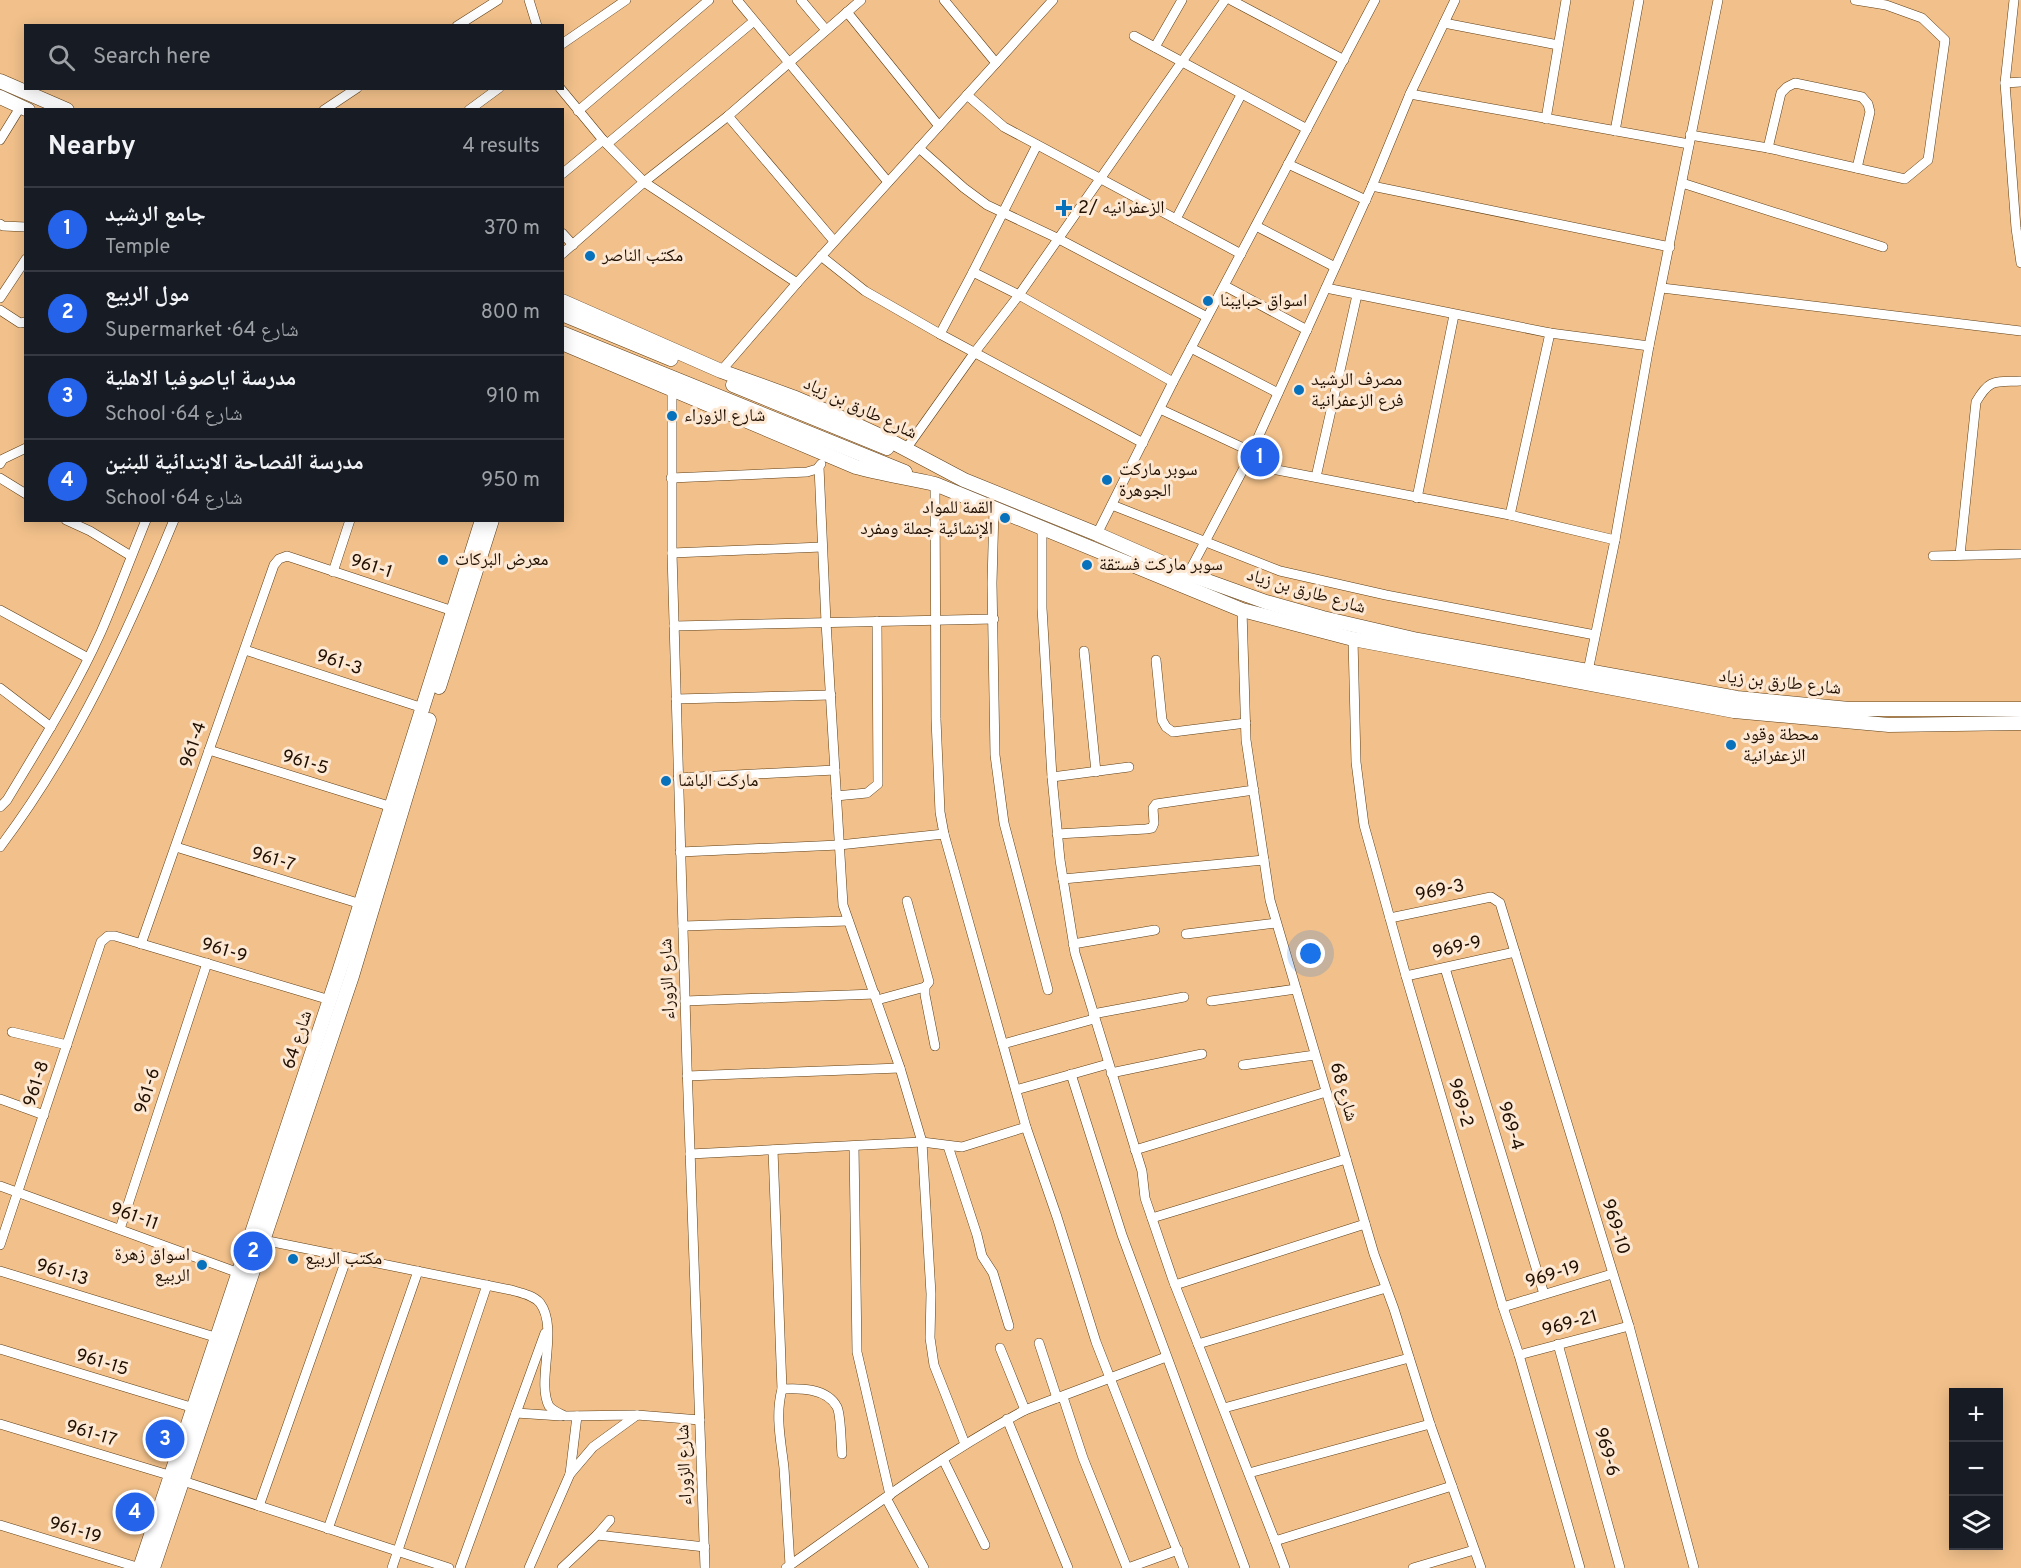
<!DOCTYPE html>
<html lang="en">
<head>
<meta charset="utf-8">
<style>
	body { margin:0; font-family:Overpass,"Noto Naskh Arabic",sans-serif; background:#242831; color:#f1f3f6 }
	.controls { position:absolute; right:18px; bottom:18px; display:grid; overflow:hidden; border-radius:0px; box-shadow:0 3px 15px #0003 }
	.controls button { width:54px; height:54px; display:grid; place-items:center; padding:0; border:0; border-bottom:2px solid #363941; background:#171b24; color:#f1f3f6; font:30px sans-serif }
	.you { position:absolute; left:1311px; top:954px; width:21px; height:21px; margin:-15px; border:4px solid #fff; border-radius:50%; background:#1a73e8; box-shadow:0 0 0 9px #1a73e833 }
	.badge { display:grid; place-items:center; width:39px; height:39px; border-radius:50%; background:#2563eb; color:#fff; font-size:20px; font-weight:700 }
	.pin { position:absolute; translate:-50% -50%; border:3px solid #fff; box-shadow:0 2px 6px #0006 }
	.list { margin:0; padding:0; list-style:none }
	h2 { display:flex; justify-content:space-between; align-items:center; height:78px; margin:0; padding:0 24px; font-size:26px }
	h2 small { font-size:20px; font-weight:400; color:#9ea1a6 }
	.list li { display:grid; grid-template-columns:39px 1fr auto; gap:18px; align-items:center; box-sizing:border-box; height:84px; padding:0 24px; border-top:2px solid #363941 }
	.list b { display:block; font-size:22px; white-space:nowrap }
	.list p { margin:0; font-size:20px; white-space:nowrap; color:#9ea1a6 }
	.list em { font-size:20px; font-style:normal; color:#9ea1a6 }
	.icon { flex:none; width:33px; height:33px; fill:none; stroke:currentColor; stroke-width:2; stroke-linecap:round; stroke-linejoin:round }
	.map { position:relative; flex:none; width:2021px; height:1568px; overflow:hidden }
	.search { position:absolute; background:#171b24; box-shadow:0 3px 15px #0003; left:24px; top:24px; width:540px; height:66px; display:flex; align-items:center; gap:15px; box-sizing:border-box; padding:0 21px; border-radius:0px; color:#9ea1a6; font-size:22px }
	.panel { position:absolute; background:#171b24; box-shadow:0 3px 15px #0003; left:24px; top:108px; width:540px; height:414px; border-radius:0px }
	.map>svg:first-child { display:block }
</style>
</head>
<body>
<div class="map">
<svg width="2021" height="1568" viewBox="0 0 2021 1568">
	<rect width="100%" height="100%" fill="#f2c18b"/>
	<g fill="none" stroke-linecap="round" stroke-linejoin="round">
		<defs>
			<g id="minor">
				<path d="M529 0 537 26"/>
				<path d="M737 0 888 182"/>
				<path d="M801 0 826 30"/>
				<path d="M944 0 996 63"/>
				<path d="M1231 0 1344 60"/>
				<path d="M2014 0 2005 83 2016 228 2021 263"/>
				<path d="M847 12 939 126"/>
				<path d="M1444 23 1558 45"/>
				<path d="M457 26 498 0"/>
				<path d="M1134 36 1307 129"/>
				<path d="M562 44 626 0"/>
				<path d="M1155 47 1182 0"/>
				<path d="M2005 83 2021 82"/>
				<path d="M560 88 603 140 644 182 797 283"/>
				<path d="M1410 94 1689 144"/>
				<path d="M967 95 1004 127 1241 254"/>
				<path d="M324 110 357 88"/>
				<path d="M469 110 499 88"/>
				<path d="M578 111 709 0"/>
				<path d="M728 116 834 241"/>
				<path d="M1546 119 1566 0"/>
				<path d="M1615 131 1639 0"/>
				<path d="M1690 135 1768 148 1905 179 1928 160 1945 40 1922 18 1886 5 1855 0"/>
				<path d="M0 140 21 106"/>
				<path d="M607 144 754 21"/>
				<path d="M919 148 964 188 987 205 1057 238 1207 317"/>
				<path d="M1768 148 1781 93 1787 87 1795 83 1862 97 1868 104 1870 112 1857 168"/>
				<path d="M1288 164 1366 200"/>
				<path d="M562 174 603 140"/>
				<path d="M1682 183 1883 247"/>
				<path d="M1372 186 1670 247"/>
				<path d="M1176 219 1241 95"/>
				<path d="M0 224 3 226 26 227"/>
				<path d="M1256 226 1335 267"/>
				<path d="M562 233 573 245"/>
				<path d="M562 254 644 182 728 116 861 0"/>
				<path d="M821 256 865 291 940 334 1143 443"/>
				<path d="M973 272 1019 295 1173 382"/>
				<path d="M1225 286 1307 330"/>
				<path d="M1326 288 1550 333 1649 346"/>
				<path d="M1662 288 2021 331"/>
				<path d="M0 298 26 259"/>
				<path d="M0 310 20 323 26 322"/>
				<path d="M940 334 973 272 1037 145"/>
				<path d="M1191 348 1278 393"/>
				<path d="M721 371 797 283 1053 0"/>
				<path d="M672 388V553L687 1066 705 1568"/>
				<path d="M1160 409 1252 452"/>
				<path d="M906 449 975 352 1019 295 1225 0"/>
				<path d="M0 464 3 459 26 448"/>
				<path d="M1246 464 1510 515 1615 540"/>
				<path d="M819 467 826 622 843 905 900 1068 922 1142 931 1294 930 1338 934 1365 965 1444"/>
				<path d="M1316 477 1357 295"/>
				<path d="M0 478 26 494"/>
				<path d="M671 478 807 472 817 469 821 464"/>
				<path d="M935 484 936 719 940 812 944 834 1026 1127 1057 1217 1096 1342 1184 1568"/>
				<path d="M1417 498 1454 315"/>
				<path d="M1112 505 1280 571 1386 595 1595 635"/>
				<path d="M994 509 992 583 995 755 1004 823 1048 990"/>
				<path d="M1510 515 1550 333"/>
				<path d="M66 520 90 531 131 556"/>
				<path d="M1042 528V608L1052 777 1060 860 1075 953 1142 1171 1145 1198 1173 1280 1275 1541 1452 1486"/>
				<path d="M1097 534 1173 382 1375 0"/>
				<path d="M672 553 822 547"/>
				<path d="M1960 555 1976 402C1990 378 1995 382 2021 381"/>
				<path d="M1933 556 2021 554"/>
				<path d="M333 572 350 520"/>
				<path d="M1188 574 1246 464 1372 186 1410 94 1455 0"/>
				<path d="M0 610 88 658"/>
				<path d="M1242 610 1246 740 1270 900 1374 1254 1394 1309 1430 1424 1481 1568"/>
				<path d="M674 626 994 619"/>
				<path d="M1353 639 1356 762 1364 825 1406 976 1503 1307 1519 1355 1580 1568"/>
				<path d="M245 650 423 708"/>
				<path d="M1084 651 1096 772"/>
				<path d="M1156 660 1162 720 1166 727 1173 732 1246 723"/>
				<path d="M1588 671 1615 540 1649 346 1718 0"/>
				<path d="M0 688 51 727"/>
				<path d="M676 699 831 695"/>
				<path d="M209 750 392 807"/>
				<path d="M1052 777 1129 767"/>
				<path d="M678 778 835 770"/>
				<path d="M836 796 867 793 878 784 877 621"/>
				<path d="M0 807 7 800C40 745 75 690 101 632 117 595 131 557 146 520"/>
				<path d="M1057 834 1146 829 1152 828 1154 823 1153 808 1156 804 1254 790"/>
				<path d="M0 847C76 746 126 636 174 520"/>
				<path d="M176 847 361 904"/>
				<path d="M680 852 839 845 944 834"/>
				<path d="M1063 879 1264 860"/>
				<path d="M907 901 929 982 925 987V995L935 1046"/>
				<path d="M1390 918 1491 897 1500 903 1629 1326 1694 1568"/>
				<path d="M683 926 848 921"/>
				<path d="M1186 934 1276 923"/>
				<path d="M141 944 274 565 279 559 287 556 453 611"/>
				<path d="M1073 944 1155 930"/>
				<path d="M1445 968 1544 1294"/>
				<path d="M1406 976 1515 952"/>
				<path d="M877 1000 925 987"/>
				<path d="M685 1001 875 994"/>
				<path d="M1211 1001 1296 989"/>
				<path d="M1093 1014 1184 997"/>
				<path d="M12 1032 67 1045"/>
				<path d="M1003 1044 1094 1019"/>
				<path d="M1243 1065 1315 1055"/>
				<path d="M1111 1073 1202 1054"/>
				<path d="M1071 1074 1122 1235 1245 1568"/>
				<path d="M687 1076 900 1068"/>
				<path d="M1016 1090 1108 1064"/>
				<path d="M0 1099 44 1115"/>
				<path d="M854 1146 857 1352 890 1495"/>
				<path d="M948 1146 977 1235 982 1256 993 1273 1009 1326"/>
				<path d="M773 1150 782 1389C775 1416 781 1441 784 1468 786 1500 788 1532 790 1565"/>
				<path d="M1135 1150 1326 1092"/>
				<path d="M690 1154 922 1142 962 1147 1026 1127"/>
				<path d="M0 1186 239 1273"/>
				<path d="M1152 1218 1346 1159"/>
				<path d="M120 1229 207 963"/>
				<path d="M263 1240 511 1290C521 1293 533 1295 540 1303 559 1328 536 1382 549 1406 553 1411 559 1413 565 1416L637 1415 700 1420"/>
				<path d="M0 1245 101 942 108 936H115L330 1000"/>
				<path d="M0 1271 218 1338"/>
				<path d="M1175 1285 1365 1224"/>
				<path d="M1503 1307 1612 1274"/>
				<path d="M1039 1343 1057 1398"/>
				<path d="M1198 1344 1386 1288"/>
				<path d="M1558 1344 1620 1568"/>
				<path d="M1000 1348 1025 1410"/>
				<path d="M0 1349 194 1408"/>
				<path d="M1519 1355 1629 1326"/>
				<path d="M782 1389C800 1388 827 1388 837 1407 841 1414 841 1444 842 1454"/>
				<path d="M1063 1397 1083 1458 1127 1568"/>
				<path d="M1224 1408 1409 1358"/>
				<path d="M516 1413 561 1416"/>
				<path d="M1007 1419 1068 1568"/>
				<path d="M0 1424 172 1476"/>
				<path d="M943 1459 985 1545"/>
				<path d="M1249 1473 1430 1424"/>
				<path d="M570 1474 577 1416"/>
				<path d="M183 1481 449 1568"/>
				<path d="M886 1498 924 1568"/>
				<path d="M259 1506 347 1257"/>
				<path d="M0 1525 140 1568"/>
				<path d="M328 1529 418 1271"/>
				<path d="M597 1535 705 1547"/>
				<path d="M1275 1541 1285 1568"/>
				<path d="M392 1568 487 1285"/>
				<path d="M460 1568 545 1333"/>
				<path d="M529 1568 570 1474 593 1447 637 1415"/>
				<path d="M562 1568 597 1535 610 1520"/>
				<path d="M786 1568C864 1513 941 1455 1025 1410L1166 1357"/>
				<path d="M1128 1568 1178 1550"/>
				<path d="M1413 1568 1474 1550"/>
			</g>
			<g id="primary">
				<path d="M0 81 67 110"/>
				<path d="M0 97 28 110"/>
				<path d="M562 301 721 371 793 397 833 414 881 436 964 480 1097 534 1188 574 1266 602 1323 618 1418 640 1737 698 1849 709H2021"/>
				<path d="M562 314 671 359"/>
				<path d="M562 333 905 472"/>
				<path d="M562 343 856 467C882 474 909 478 935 484L1242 610 1353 639 1734 711 1889 725 2021 723"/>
				<path d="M733 385 887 448"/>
				<path d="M439 687 492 520"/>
				<path d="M140 1568 339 972 482 520"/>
				<path d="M153 1568 352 976 429 720"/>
			</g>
		</defs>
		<use href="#minor" stroke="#5f3e15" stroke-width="10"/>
		<use href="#primary" stroke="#5f3e15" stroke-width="15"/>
		<use href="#minor" stroke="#fff" stroke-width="9"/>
		<use href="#primary" stroke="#fff" stroke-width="14"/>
	</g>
	<g fill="#0871bc" stroke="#fce8d3" stroke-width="2">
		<path d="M1061 199h6v6h6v6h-6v6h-6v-6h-6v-6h6z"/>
		<circle cx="590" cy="256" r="6"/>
		<circle cx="1208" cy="301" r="6"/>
		<circle cx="1299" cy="390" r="6"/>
		<circle cx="672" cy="416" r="6"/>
		<circle cx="1107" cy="480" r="6"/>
		<circle cx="1005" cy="518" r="6"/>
		<circle cx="443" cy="560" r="6"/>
		<circle cx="1087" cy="565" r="6"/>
		<circle cx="1731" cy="745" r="6"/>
		<circle cx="666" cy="781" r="6"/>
		<circle cx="293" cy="1259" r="6"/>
		<circle cx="202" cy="1265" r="6"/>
	</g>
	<g text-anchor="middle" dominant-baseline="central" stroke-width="6" stroke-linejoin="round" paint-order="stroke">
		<g font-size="18" fill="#210f00" stroke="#fce8d3" text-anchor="start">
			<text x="1078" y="208">الزعفرانيه /2</text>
			<text x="602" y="256">مكتب الناصر</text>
			<text x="1220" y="301">اسواق حبايبنا</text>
			<text x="1311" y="380">مصرف الرشيد<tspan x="1311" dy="21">فرع الزعفرانية</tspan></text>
			<text x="684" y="416">شارع الزوراء</text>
			<text x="1119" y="470">سوبر ماركت<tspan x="1119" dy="21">الجوهرة</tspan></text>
			<text x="993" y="508" text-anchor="end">القمة للمواد<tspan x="993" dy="21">الإنشائية جملة ومفرد</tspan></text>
			<text x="455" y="560">معرض البركات</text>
			<text x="1099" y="565">سوبر ماركت فستقة</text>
			<text x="1743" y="735">محطة وقود<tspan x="1743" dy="21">الزعفرانية</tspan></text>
			<text x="678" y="781">ماركت الباشا</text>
			<text x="190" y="1255" text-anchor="end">اسواق زهرة<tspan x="190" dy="21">الربيع</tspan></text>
			<text x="305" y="1259">مكتب الربيع</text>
		</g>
		<g font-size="18" fill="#210f00" stroke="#fce8d3">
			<text transform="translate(860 409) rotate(25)">شارع طارق بن زياد</text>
			<text transform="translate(371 567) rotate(18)">961-1</text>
			<text transform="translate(1306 592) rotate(16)">شارع طارق بن زياد</text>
			<text transform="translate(339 663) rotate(18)">961-3</text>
			<text transform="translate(1780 683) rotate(6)">شارع طارق بن زياد</text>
			<text transform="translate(194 745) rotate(-71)">961-4</text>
			<text transform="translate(305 763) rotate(17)">961-5</text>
			<text transform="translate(273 860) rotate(17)">961-7</text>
			<text transform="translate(1440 891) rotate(-12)">969-3</text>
			<text transform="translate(1457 948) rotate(-13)">969-9</text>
			<text transform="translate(224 951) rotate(17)">961-9</text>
			<text transform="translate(668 979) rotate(-92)">شارع الزوراء</text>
			<text transform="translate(298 1040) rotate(-72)">شارع 64</text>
			<text transform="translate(37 1084) rotate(-72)">961-8</text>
			<text transform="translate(148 1091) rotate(-72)">961-6</text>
			<text transform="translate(1343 1092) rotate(74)">شارع 68</text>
			<text transform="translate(1460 1103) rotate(74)">969-2</text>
			<text transform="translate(1510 1126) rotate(73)">969-4</text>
			<text transform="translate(134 1217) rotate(20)">961-11</text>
			<text transform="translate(1615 1227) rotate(73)">969-10</text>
			<text transform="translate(62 1273) rotate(17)">961-13</text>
			<text transform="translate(1553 1275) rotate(-17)">969-19</text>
			<text transform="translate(1570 1324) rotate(-15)">969-21</text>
			<text transform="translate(102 1363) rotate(17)">961-15</text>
			<text transform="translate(91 1434) rotate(17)">961-17</text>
			<text transform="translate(1606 1452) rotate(74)">969-6</text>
			<text transform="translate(685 1465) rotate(-92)">شارع الزوراء</text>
			<text transform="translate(75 1531) rotate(17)">961-19</text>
		</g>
	</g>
</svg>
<div class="controls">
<button>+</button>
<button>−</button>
<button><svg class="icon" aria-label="layers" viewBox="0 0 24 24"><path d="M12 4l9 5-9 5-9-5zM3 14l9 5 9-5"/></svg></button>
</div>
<div class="you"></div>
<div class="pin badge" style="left:1260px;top:457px">1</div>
<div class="pin badge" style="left:253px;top:1251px">2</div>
<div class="pin badge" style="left:165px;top:1439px">3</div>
<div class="pin badge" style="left:135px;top:1512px">4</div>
<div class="search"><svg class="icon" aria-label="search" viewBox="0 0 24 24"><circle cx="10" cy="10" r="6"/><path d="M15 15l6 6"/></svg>Search here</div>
<section class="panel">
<h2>Nearby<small>4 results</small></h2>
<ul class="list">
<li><span class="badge">1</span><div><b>جامع الرشيد</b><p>Temple</p></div><em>370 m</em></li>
<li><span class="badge">2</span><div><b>مول الربيع</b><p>Supermarket · شارع 64</p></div><em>800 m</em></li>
<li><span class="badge">3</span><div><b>مدرسة اياصوفيا الاهلية</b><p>School · شارع 64</p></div><em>910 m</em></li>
<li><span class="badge">4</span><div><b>مدرسة الفصاحة الابتدائية للبنين</b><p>School · شارع 64</p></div><em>950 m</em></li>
</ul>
</section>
</div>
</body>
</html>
